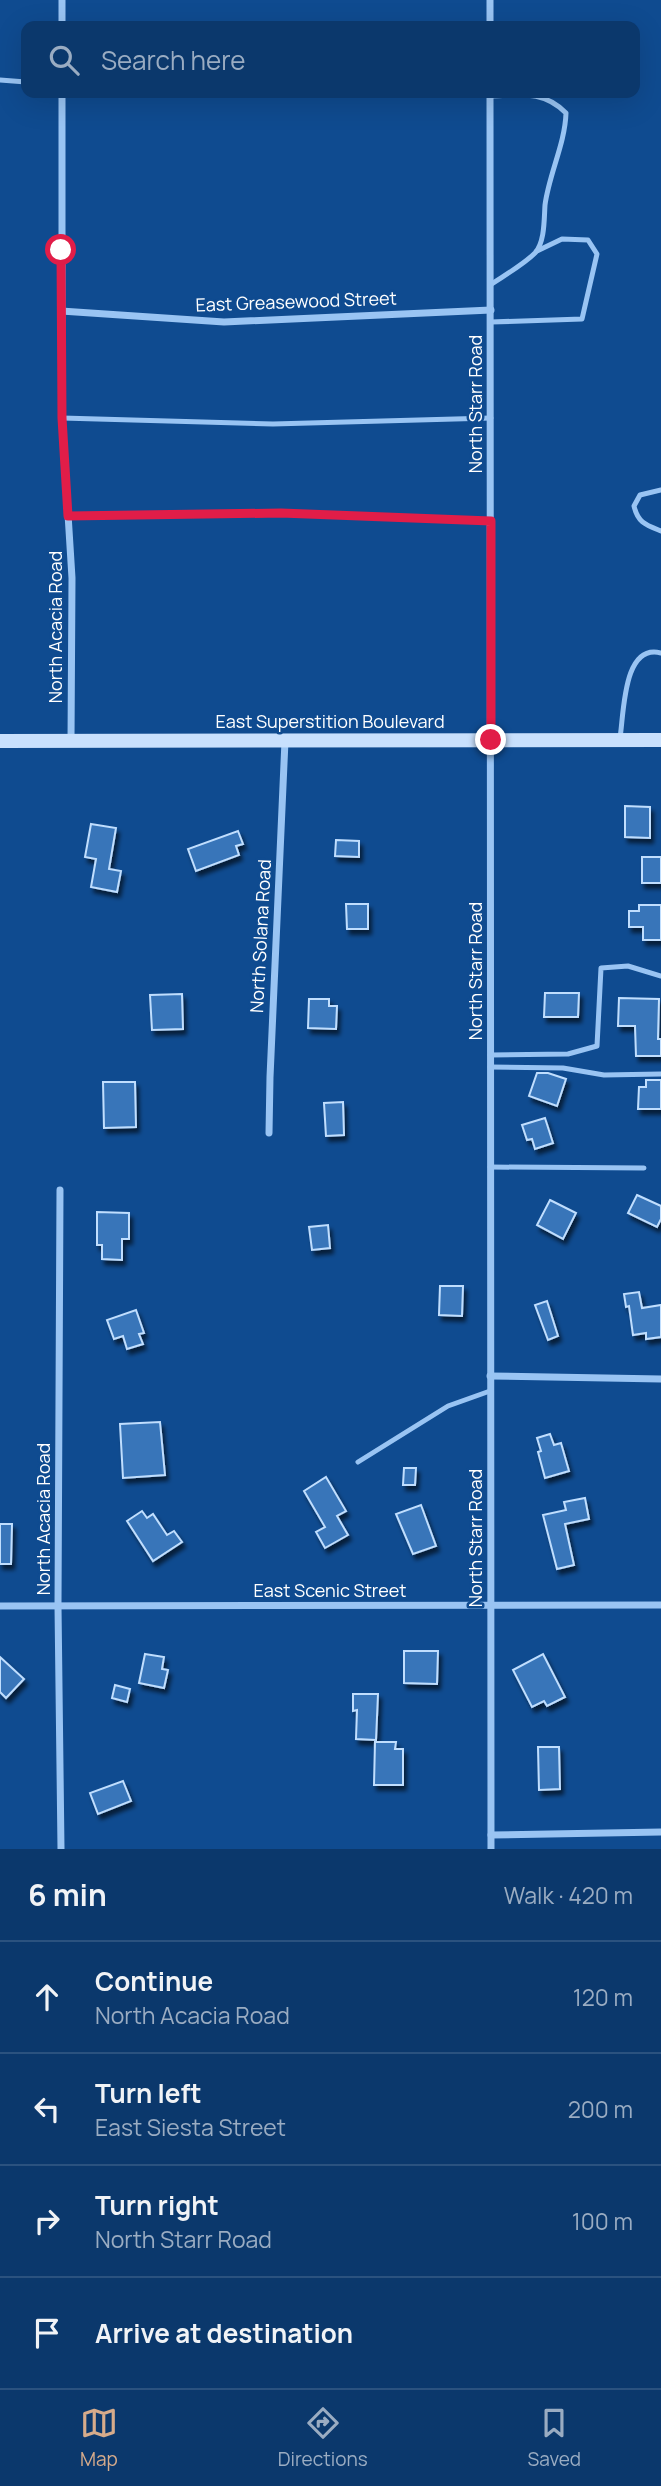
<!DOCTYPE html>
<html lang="en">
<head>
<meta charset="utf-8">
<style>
	body { margin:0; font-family:Manrope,sans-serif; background:#194374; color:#f1f3f6 }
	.stop { position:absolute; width:21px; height:21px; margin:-16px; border:5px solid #e11d48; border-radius:50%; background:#fff }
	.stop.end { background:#e11d48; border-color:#fff; box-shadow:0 2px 7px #0008 }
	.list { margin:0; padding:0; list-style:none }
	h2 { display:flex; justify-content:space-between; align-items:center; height:91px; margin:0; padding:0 28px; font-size:30px }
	h2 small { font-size:23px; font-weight:400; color:#9aacc2 }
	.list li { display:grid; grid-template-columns:46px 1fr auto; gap:21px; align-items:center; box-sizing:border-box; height:112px; padding:0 28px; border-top:2px solid #2b527f }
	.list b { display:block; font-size:26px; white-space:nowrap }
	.list p { margin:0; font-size:23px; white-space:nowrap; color:#9aacc2 }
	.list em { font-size:23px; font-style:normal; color:#9aacc2 }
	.icon { flex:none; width:38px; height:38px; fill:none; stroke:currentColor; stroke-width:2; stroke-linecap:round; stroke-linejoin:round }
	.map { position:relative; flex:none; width:661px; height:1849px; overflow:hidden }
	.search { position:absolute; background:#0b386c; box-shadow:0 7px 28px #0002; left:21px; right:21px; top:21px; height:77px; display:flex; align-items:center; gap:18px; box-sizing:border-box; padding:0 24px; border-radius:14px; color:#9aacc2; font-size:26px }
	.sheet { height:539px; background:#0b386c }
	nav { display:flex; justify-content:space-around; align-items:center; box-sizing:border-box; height:98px; border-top:2px solid #2b527f; background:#0b386c; font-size:19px; color:#9aacc2 }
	nav a { display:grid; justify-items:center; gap:4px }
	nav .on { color:#d6ab8b }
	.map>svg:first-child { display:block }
</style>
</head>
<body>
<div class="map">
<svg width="661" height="1849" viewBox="0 0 661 1849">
	<defs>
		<filter id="shadow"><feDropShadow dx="3" dy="5" stdDeviation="2" flood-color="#0009"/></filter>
	</defs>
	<rect width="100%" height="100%" fill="#0f4b90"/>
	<g fill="#3775b9" stroke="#c0defe" stroke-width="2" filter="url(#shadow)">
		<path d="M625 806 650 807V838L625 837Z"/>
		<path d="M91 824 116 828 109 869 121 871 117 892 91 887 96 859 85 857Z"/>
		<path d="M238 831 243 844 236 846 239 855 196 871 188 849Z"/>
		<path d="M336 840 359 841V857L335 856Z"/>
		<rect x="642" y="857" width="19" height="26"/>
		<path d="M346 904H368V929H347Z"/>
		<path d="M639 905H661V940H643V927H629V911H639Z"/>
		<path d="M545 993H579L578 1017H544Z"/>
		<path d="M182 994 183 1029 152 1030 150 995Z"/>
		<path d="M619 998 659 999 658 1039H661V1056H636L635 1026H618Z"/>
		<path d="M309 999H329V1006H337L336 1029 308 1028Z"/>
		<path d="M537 1073H548L566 1079 557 1106 529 1096Z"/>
		<path d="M646 1080H661V1109H638L639 1087H646Z"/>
		<path d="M103 1082H135L136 1127 104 1128Z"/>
		<path d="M343 1102 344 1135 326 1136 324 1103Z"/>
		<path d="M545 1118 553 1143 535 1149 532 1139 527 1140 522 1125Z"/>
		<path d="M637 1195 661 1206V1219L657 1227 628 1213Z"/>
		<path d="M550 1200 576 1213 563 1239 537 1225Z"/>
		<path d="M97 1212 129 1213V1239H122V1260L102 1259V1245H97Z"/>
		<path d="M328 1225 330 1248 312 1250 309 1227Z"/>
		<path d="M440 1286H463L462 1316 439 1315Z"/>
		<path d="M639 1292 642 1308 661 1305V1337L646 1339V1333L633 1335 629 1306 626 1307 624 1294Z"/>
		<path d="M547 1301 558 1336 548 1340 535 1305Z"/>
		<path d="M136 1310 144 1333 139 1334 143 1344 127 1349 123 1336 114 1339 107 1320Z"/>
		<path d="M160 1422 165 1475 123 1478 120 1424Z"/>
		<path d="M550 1434 554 1445 561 1443 569 1471 545 1478 538 1452 541 1451 537 1438Z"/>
		<path d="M404 1468H416L415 1485H403Z"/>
		<path d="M326 1477 346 1511 337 1516 348 1535 325 1548 316 1532 325 1527 304 1491Z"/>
		<path d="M585 1498 589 1519 565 1524 574 1565 557 1569 543 1515 566 1510 564 1502Z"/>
		<path d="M421 1505 436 1546 413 1554 396 1514Z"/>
		<path d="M142 1511 147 1518 153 1514 167 1535 174 1531 182 1542 153 1561 127 1521Z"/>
		<path d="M0 1524H12L11 1564H0Z"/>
		<path d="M404 1651H438L437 1684 404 1683Z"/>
		<path d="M145 1654 164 1657 162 1669 168 1670 164 1688 139 1683Z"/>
		<path d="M543 1654 565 1697 547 1706 544 1701 532 1707 513 1670Z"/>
		<path d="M0 1657 24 1679 6 1698 0 1692Z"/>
		<path d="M115 1685 130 1689 127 1702 112 1698Z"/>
		<path d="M353 1694H378L376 1740 356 1739 357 1710 353 1711Z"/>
		<path d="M375 1742H396L395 1749H403V1785H374Z"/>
		<path d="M538 1747H559L560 1789 539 1790Z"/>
		<path d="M123 1781 131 1801 98 1814 90 1793Z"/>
	</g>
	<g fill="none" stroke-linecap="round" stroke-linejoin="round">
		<g stroke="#99c4f3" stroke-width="5">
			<path d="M0 80 26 82"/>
			<path d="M490 96C521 95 543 90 566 113 565 144 549 174 545 205 544 219 545 242 535 253 523 265 505 275 490 285"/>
			<path d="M491 322 582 319 597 254 588 240 562 239 537 251"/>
			<path d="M62 418 273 424 491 418"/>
			<path d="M661 490 640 495 634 506C638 523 646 525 661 531"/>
			<path d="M620 738C624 713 623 643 661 653"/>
			<path d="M490 1055 568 1054 597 1046 601 968 628 966 661 976"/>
			<path d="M490 1067 563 1068 604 1075 661 1074"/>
			<path d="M490 1167 644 1168"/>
			<path d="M358 1462 448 1406 490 1391"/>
		</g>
		<g stroke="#99c4f3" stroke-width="7">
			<path d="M490 0V26"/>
			<path d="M62 26V0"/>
			<path d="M62 93V418L72 578 71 740"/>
			<path d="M490 93 491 1849"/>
			<path d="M61 311 224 322 491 310"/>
			<path d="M68 516 281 513 491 521"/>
			<path d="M269 1133 270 1077 285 741"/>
			<path d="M60 1190 58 1606 61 1849"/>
			<path d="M490 1376 661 1379"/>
			<path d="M0 1606 661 1605"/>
			<path d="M491 1835 661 1832"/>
		</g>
		<path stroke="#c8e0fd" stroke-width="14" d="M0 741 661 740"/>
	</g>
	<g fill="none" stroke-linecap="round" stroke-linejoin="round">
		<path stroke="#e11d48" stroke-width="9" d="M61 250 62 418 68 516 281 513 491 521V740"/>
	</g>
	<g text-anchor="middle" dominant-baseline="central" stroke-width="5" stroke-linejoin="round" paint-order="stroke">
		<g font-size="18" fill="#fff" stroke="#0f4b90">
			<text transform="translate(296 301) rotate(-2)">East Greasewood Street</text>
			<text transform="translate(475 404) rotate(-90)">North Starr Road</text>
			<text transform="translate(55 627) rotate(-90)">North Acacia Road</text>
			<text x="330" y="721">East Superstition Boulevard</text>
			<text transform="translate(260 936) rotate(-87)">North Solana Road</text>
			<text transform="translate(475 971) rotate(-90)">North Starr Road</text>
			<text transform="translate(43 1519) rotate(-90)">North Acacia Road</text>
			<text transform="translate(475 1538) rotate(-90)">North Starr Road</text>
			<text x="330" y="1590">East Scenic Street</text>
		</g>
	</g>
</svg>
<div class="stop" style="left:61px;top:250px"></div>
<div class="stop end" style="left:491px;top:740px"></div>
<div class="search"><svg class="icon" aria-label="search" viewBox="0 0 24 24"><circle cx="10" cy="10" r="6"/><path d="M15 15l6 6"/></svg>Search here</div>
</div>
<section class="sheet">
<h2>6 min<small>Walk · 420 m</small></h2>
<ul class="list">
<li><svg class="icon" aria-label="ahead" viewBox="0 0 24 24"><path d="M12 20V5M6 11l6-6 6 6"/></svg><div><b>Continue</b><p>North Acacia Road</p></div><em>120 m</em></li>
<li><svg class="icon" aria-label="left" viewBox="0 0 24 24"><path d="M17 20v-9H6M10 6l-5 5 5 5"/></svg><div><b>Turn left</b><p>East Siesta Street</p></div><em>200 m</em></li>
<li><svg class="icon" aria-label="right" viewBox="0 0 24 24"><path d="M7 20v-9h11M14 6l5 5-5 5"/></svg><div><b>Turn right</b><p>North Starr Road</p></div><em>100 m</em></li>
<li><svg class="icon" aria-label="arrive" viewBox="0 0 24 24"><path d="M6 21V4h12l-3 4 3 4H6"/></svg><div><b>Arrive at destination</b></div></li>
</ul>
</section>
<nav>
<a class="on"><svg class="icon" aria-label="map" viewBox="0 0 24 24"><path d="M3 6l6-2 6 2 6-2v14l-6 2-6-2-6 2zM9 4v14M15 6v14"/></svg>Map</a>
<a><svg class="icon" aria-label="directions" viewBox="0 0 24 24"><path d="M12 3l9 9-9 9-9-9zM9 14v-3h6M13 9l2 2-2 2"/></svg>Directions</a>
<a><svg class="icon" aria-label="saved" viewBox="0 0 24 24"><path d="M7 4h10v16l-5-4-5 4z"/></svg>Saved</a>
</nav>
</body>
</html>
